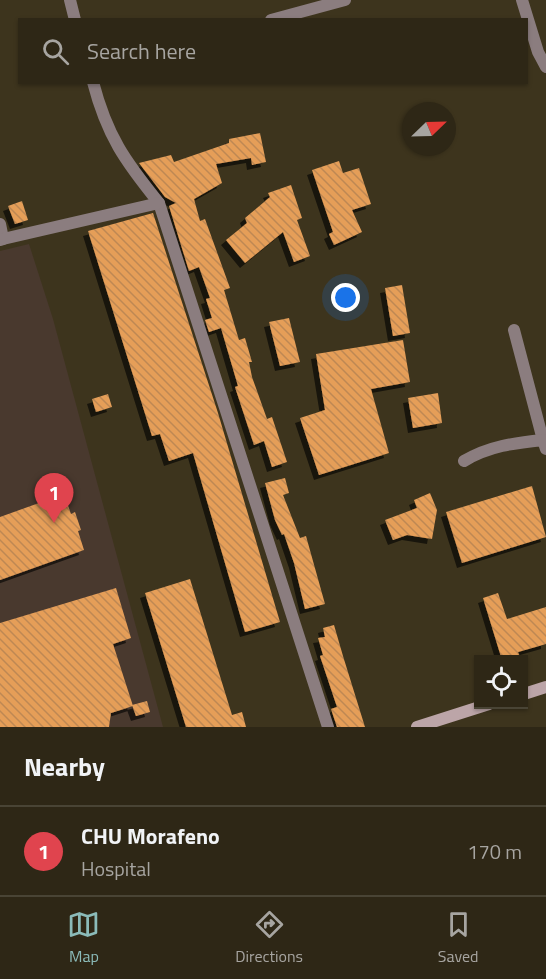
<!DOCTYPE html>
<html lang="en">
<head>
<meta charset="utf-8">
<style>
	body { margin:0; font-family:"Titillium Web",sans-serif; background:#362f1f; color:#f1f3f6 }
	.controls { position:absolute; right:18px; bottom:18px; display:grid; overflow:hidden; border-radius:0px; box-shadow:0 2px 4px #0004 }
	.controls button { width:54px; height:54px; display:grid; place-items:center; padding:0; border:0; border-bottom:2px solid #494435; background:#2e2716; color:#f1f3f6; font:30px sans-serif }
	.compass { position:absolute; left:402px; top:102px; width:54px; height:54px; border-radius:50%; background:#2e2716; box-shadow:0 2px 4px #0004; rotate:67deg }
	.you { position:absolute; left:346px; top:298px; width:21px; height:21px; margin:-15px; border:4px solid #fff; border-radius:50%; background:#1a73e8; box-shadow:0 0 0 9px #1a73e833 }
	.badge { display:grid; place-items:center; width:39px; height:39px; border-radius:50%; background:#8bbbb9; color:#fff; font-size:20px; font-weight:700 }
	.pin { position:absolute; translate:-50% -50px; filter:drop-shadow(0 2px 3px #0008) }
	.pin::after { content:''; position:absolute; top:32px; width:21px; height:18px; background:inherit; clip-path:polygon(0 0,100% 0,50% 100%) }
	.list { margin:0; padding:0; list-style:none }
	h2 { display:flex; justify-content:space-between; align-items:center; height:78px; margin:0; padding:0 24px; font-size:26px }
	h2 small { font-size:20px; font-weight:400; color:#a7a5a1 }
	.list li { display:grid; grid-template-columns:39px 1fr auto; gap:18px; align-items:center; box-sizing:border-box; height:90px; padding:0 24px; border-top:2px solid #494435 }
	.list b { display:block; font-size:22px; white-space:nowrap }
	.list p { margin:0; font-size:20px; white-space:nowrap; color:#a7a5a1 }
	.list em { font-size:20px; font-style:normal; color:#a7a5a1 }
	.icon { flex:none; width:33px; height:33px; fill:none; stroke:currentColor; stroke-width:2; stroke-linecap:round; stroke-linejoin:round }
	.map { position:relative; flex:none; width:546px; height:727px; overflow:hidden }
	.search { position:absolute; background:#2e2716; box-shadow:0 2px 4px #0004; left:18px; right:18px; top:18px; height:66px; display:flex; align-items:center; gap:15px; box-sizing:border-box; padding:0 21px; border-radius:0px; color:#a7a5a1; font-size:22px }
	.sheet { height:168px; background:#2e2716 }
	nav { display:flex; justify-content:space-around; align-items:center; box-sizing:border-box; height:84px; border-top:2px solid #494435; background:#2e2716; font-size:16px; color:#a7a5a1 }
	nav a { display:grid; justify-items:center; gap:3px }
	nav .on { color:#8bbbb9 }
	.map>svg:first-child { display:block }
</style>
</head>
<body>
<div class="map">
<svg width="546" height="727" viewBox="0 0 546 727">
	<defs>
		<pattern id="building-back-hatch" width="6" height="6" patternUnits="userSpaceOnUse" patternTransform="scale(1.5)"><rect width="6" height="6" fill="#e59e59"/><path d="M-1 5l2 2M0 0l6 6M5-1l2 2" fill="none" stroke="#be8853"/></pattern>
		<filter id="shadow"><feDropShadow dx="-5" dy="5" stdDeviation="0" flood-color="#0009"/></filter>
	</defs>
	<rect width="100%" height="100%" fill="#3d341d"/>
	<path fill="#49392e" d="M29 244 53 319 163 727H0V251Z"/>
	<g fill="url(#building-back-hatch)" filter="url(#shadow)">
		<path d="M260 133 266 162 252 165 251 158 216 164 222 183 194 199 200 221 205 219 230 288 224 290 239 340 245 338 252 362H249L252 377 267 419 272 417 287 462 272 467 264 441 254 445 235 387 238 386 221 328 209 332 205 320 212 318 206 299 210 298 199 267 189 271 169 206 176 203 165 197 139 163 171 155 174 162 229 143V139Z"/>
		<path d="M339 161 343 173 359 168 371 204 352 210 362 232 334 245 329 234 333 232 312 170Z"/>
		<path d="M291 185 302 218 297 220 310 256 294 262 283 232 245 263 226 240 247 223 245 218 270 197 268 193Z"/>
		<path d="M22 201 28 220 15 224 8 206Z"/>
		<path d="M153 213 218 413 280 622 245 632 193 453 169 461 160 434 152 436 88 231Z"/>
		<path d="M402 285 410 333 393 336 385 288Z"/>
		<path d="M289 318 300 362 280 366 269 322Z"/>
		<path d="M403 340 410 382 371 389 389 453 319 475 300 418 325 410 316 354Z"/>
		<path d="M438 393 442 423 413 428 408 398Z"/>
		<path d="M108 394 112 407 96 412 92 399Z"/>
		<path d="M285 478 289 493 283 495 300 538 306 536 325 604 305 609 294 563 284 534 282 535 275 520 265 483Z"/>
		<path d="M532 486 546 537 462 563 446 512Z"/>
		<path d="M430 493 437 510 432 539 407 535 393 540 385 520 417 508 414 500Z"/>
		<path d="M64 494 71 514 75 512 81 530 78 531 84 550 0 580V517Z"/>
		<path d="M190 579 232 715 242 712 246 727H186L145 593Z"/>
		<path d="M116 588 131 638 113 644 133 706 111 713 109 727H0V623Z"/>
		<path d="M498 593 507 619 546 607V644L518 652 521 660H502L483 598Z"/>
		<path d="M334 625 343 656 365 727H337L331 709 337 707 320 656 323 655 318 638 325 637 323 628Z"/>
		<path d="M147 701 150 712 136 716 132 705Z"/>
	</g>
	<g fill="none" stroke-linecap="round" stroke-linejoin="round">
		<g stroke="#8b7d7f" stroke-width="12">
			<path d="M70 0 75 20"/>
			<path d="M522 0 538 52 546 67"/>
			<path d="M271 20 345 0"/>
			<path d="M93 82C107 136 125 161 159 203L328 727"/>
			<path d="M0 224 3 239 0 240"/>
			<path d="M3 239 159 203"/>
			<path d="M514 330 543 440"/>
			<path d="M464 461C489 446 514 443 543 440L546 449"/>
		</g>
		<g stroke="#bca5a8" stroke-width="12">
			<path d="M524 694 546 687"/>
			<path d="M417 727 489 704"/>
		</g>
	</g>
</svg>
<div class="controls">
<button><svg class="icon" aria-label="locate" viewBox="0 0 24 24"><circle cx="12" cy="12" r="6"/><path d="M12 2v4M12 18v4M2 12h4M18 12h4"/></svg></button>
</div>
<svg class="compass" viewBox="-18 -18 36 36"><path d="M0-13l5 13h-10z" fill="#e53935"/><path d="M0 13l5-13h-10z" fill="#a7a5a1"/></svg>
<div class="you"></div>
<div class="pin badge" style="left:54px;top:523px;background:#e0444e">1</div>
<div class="search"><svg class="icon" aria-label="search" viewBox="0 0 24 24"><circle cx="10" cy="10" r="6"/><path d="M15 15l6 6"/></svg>Search here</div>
</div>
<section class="sheet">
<h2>Nearby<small></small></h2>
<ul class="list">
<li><span class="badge" style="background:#e0444e">1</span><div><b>CHU Morafeno</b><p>Hospital</p></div><em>170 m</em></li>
</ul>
</section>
<nav>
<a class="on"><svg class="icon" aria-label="map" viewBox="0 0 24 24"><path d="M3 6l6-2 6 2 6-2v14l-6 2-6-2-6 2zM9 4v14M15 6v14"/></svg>Map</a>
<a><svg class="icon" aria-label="directions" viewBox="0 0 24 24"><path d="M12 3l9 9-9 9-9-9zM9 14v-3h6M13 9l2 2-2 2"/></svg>Directions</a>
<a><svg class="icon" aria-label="saved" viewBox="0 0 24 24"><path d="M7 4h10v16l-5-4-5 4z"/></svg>Saved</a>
</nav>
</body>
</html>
